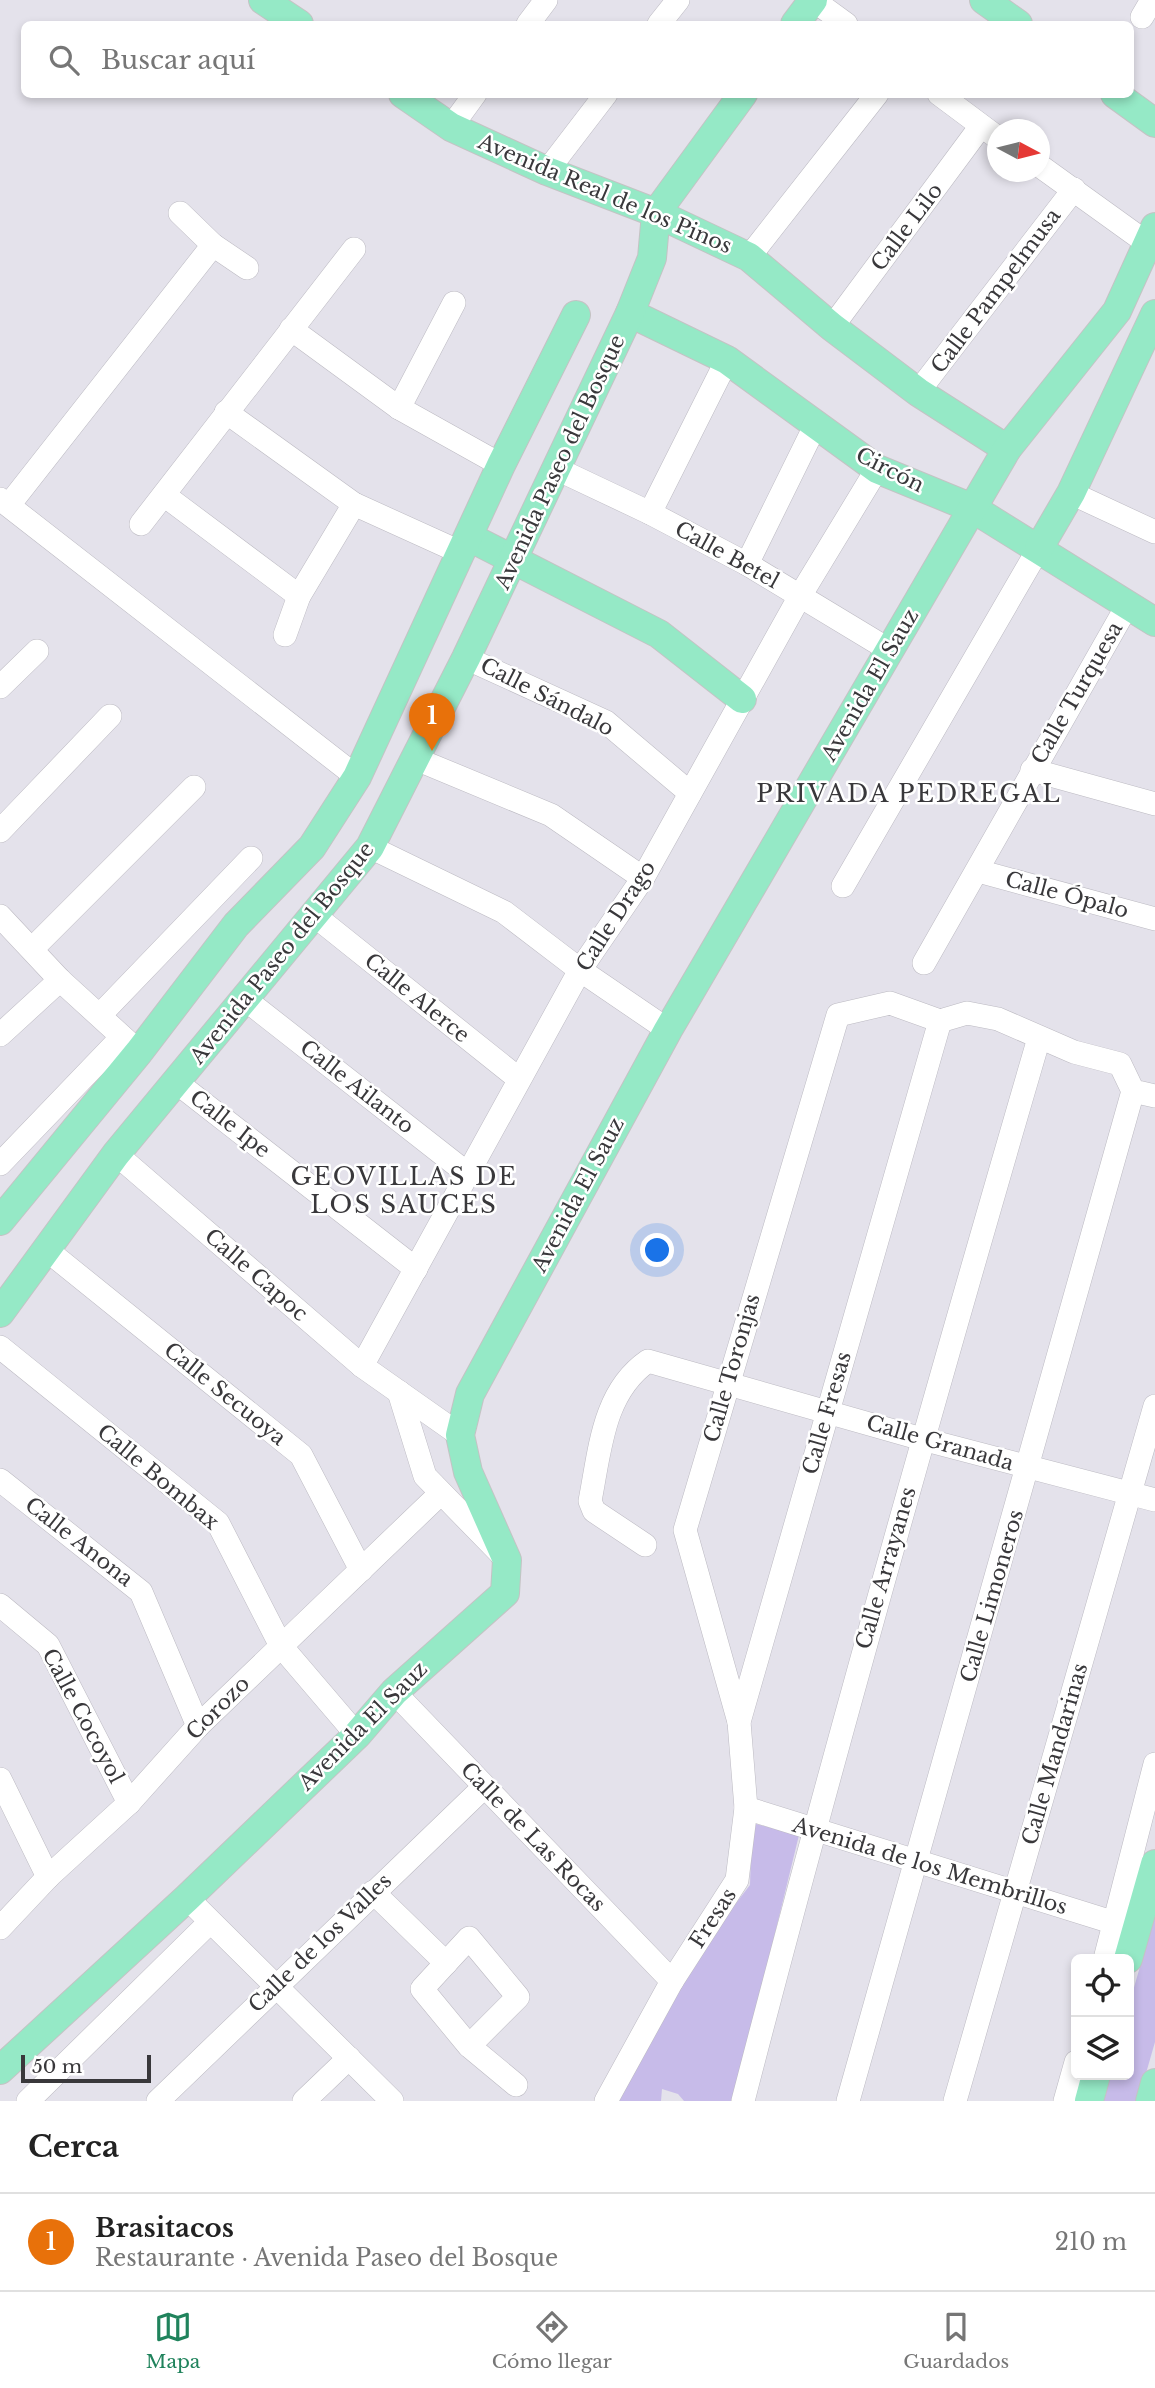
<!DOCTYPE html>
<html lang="es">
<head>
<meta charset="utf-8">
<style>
	body { margin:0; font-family:"Libre Baskerville",serif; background:#f6f6f6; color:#222 }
	.controls { position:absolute; right:21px; bottom:21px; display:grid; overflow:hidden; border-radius:10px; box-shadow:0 4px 10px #0003 }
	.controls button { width:63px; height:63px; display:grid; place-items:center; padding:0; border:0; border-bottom:2px solid #e0e0e0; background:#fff; color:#222; font:35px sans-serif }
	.compass { position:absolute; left:987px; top:119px; width:63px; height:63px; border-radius:50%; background:#fff; box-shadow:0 4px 10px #0003; rotate:97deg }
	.scale { position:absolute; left:21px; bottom:18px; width:130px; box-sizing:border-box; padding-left:7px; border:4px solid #39383b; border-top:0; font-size:19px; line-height:24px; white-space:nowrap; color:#39383b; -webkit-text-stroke:5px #fff; paint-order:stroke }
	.you { position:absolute; left:658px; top:1251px; width:24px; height:24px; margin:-18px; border:5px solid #fff; border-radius:50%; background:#1a73e8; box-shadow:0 0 0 10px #1a73e833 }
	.badge { display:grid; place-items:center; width:46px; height:46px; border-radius:50%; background:#20835c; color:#fff; font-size:23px; font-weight:700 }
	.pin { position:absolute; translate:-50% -58px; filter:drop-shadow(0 2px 4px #0008) }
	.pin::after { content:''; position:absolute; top:37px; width:24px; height:21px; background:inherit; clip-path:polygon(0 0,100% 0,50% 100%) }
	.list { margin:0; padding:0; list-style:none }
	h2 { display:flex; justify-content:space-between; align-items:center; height:91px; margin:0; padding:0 28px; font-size:30px }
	h2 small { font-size:23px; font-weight:400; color:#767676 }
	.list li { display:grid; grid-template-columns:46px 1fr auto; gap:21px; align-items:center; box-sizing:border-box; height:98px; padding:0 28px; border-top:2px solid #e0e0e0 }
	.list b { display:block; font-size:26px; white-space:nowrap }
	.list p { margin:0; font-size:23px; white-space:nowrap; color:#767676 }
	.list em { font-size:23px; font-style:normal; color:#767676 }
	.icon { flex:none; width:38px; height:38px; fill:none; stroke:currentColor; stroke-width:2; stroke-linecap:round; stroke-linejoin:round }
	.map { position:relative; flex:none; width:1155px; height:2101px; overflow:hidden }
	.search { position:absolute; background:#fff; box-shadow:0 4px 10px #0003; left:21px; right:21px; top:21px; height:77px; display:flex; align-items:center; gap:18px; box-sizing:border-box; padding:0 24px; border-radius:10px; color:#767676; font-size:26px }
	.sheet { height:189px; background:#fff }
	nav { display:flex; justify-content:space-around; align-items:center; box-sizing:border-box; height:98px; border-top:2px solid #e0e0e0; background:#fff; font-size:19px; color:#767676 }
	nav a { display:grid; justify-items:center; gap:4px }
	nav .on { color:#20835c }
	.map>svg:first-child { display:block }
</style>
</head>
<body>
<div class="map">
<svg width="1155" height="2101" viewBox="0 0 1155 2101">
	<rect width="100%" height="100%" fill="#e4e2eb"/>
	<g fill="#c7bbe9">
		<path d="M752 1823 799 1835 734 2101H684L678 2094 662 2089 661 2101H611L674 1984 750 1885Z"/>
		<path d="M1155 1914V2042L1138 2101H1101L1108 2075H1129V2005Z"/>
	</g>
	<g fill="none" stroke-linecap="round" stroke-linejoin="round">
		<defs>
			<g id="minor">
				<path d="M813 0 846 24"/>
				<path d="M1142 17 1152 0"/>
				<path d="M528 24 546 0"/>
				<path d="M659 24 678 0"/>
				<path d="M939 94 998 138"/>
				<path d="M451 127 475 94"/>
				<path d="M1040 166 1147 243"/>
				<path d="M547 171 606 94"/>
				<path d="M180 213 213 245 247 268"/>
				<path d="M749 257 877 94"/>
				<path d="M832 327 981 126"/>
				<path d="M291 329 399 408 501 465"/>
				<path d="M918 392 1074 189"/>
				<path d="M399 408 454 303"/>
				<path d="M226 412 354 504 462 553"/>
				<path d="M557 469 650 513 747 564 891 651"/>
				<path d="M1071 493 1155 532"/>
				<path d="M164 495 299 596"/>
				<path d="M0 499 357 777"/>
				<path d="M9 505 213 245"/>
				<path d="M650 513 727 360"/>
				<path d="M141 524 354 249"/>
				<path d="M747 564 815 426"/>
				<path d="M285 635 299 596 354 504"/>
				<path d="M466 658 606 722 690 793"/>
				<path d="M0 687 37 651"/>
				<path d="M416 759 551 815 643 878"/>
				<path d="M1032 770 1155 804"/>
				<path d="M0 831 110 716"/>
				<path d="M370 847 504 912 580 970 668 1030"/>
				<path d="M978 871 1155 919"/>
				<path d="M843 886 1039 548"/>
				<path d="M0 916 60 980 139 1052"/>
				<path d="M315 916 519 1079"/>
				<path d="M33 948 194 787"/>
				<path d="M924 963 1127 606"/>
				<path d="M246 1000 468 1174"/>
				<path d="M100 1015 251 858"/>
				<path d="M0 1035 60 980"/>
				<path d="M176 1082 416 1269"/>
				<path d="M116 1154 362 1366 460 1435"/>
				<path d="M0 1164 122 1037"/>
				<path d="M48 1251 301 1455 361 1570"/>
				<path d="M0 1347 218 1523 281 1646 357 1735"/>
				<path d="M362 1366 580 970 643 878 800 596 877 469"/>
				<path d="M399 1392 425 1476 501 1554"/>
				<path d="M0 1480 141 1592 198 1726"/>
				<path d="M645 1545 594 1511 590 1501C600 1450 603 1392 648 1361L922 1439 1155 1500"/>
				<path d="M0 1605 48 1645 129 1803"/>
				<path d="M394 1692 672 1981"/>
				<path d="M739 1722 685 1530 838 1015 890 1003 940 1021 967 1013 998 1019 1074 1052 1120 1064 1133 1091 1155 1096"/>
				<path d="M0 1779 48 1877"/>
				<path d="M746 1808 1115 1923"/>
				<path d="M373 1892 446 1963"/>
				<path d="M187 1898 392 2101"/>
				<path d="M0 1928 48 1877 129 1803 198 1726 441 1493"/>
				<path d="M1105 1959 1155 1764"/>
				<path d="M469 2046 518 1997 469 1938 422 1989 469 2046 516 2085"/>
				<path d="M28 2101 210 1922"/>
				<path d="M158 2101 484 1787"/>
				<path d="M304 2101 349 2058"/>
				<path d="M606 2101 672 1981 737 1880 746 1808 739 1722 940 1021"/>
				<path d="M743 2101C835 1745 936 1391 1039 1038"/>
				<path d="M848 2101 1133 1091"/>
				<path d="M955 2101 1155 1406"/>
				<path d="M1065 2101 1076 2062"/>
			</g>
			<g id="major">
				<path d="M263 0 299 24"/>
				<path d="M984 0 1018 24"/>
				<path d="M795 24 813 0"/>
				<path d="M403 94 451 127 547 171 656 213 749 257 832 327 918 392 1007 449"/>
				<path d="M1115 94 1155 123"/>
				<path d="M630 313 727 360 877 469 972 508 1155 622"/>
				<path d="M469 537 659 634 742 699"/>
				<path d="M1039 548 1071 493 1155 314"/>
				<path d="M0 1221 139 1052 236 925 312 847 357 777 501 465 576 315"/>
				<path d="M0 1313 116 1154 370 847 466 658 630 313 652 258 656 213 743 94"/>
				<path d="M1128 1959 1155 1864"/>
				<path d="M0 2070 187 1898 357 1735 394 1692 505 1593 507 1560 468 1472 460 1435 470 1394 668 1030 1007 449 1117 311 1155 227"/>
				<path d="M1089 2101 1096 2075"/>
				<path d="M1150 2101 1155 2083"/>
			</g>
		</defs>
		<use href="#minor" stroke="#bcbac2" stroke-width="24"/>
		<use href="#major" stroke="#c4c3c4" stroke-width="30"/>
		<use href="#minor" stroke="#fff" stroke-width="23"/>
		<use href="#major" stroke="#95e9c6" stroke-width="28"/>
	</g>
	<g text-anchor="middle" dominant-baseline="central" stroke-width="5" stroke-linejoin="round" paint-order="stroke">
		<g font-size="21" fill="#39383b" stroke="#fff">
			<text transform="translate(605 194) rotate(23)">Avenida Real de los Pinos</text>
			<text transform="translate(907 227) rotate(-53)">Calle Lilo</text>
			<text transform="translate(996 291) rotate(-53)">Calle Pampelmusa</text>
			<text transform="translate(560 462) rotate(-65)">Avenida Paseo del Bosque</text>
			<text transform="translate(890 470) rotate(27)">Circón</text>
			<text transform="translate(727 555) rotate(29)">Calle Betel</text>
			<text transform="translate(870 685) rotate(-60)">Avenida El Sauz</text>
			<text transform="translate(1077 693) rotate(-60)">Calle Turquesa</text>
			<text transform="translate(547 697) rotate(27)">Calle Sándalo</text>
			<text transform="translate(1067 895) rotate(15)">Calle Ópalo</text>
			<text transform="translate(616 916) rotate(-57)">Calle Drago</text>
			<text transform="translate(282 953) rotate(-51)">Avenida Paseo del Bosque</text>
			<text transform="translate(417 998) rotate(39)">Calle Alerce</text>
			<text transform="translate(357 1087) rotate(38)">Calle Ailanto</text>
			<text transform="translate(230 1124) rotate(38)">Calle Ipe</text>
			<text transform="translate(578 1195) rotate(-62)">Avenida El Sauz</text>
			<text transform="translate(256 1275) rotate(41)">Calle Capoc</text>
			<text transform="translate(732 1368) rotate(-74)">Calle Toronjas</text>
			<text transform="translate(225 1394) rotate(39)">Calle Secuoya</text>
			<text transform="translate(827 1413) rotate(-74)">Calle Fresas</text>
			<text transform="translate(940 1443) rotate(16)">Calle Granada</text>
			<text transform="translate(158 1477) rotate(40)">Calle Bombax</text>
			<text transform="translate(79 1542) rotate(38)">Calle Anona</text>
			<text transform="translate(886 1568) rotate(-74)">Calle Arrayanes</text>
			<text transform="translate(992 1596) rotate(-74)">Calle Limoneros</text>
			<text transform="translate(218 1708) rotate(-45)">Corozo</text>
			<text transform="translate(83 1716) rotate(62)">Calle Cocoyol</text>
			<text transform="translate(363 1726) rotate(-45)">Avenida El Sauz</text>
			<text transform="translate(1055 1754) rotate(-74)">Calle Mandarinas</text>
			<text transform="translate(533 1837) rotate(46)">Calle de Las Rocas</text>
			<text transform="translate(930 1866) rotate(17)">Avenida de los Membrillos</text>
			<text transform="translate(713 1918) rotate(-57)">Fresas</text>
			<text transform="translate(320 1943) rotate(-44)">Calle de los Valles</text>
		</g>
		<g font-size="24" letter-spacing="2" fill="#39383b" stroke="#fff">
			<text x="909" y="793">PRIVADA PEDREGAL</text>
			<text x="404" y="1176">GEOVILLAS DE<tspan x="404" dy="28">LOS SAUCES</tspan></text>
		</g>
	</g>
</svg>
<div class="controls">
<button><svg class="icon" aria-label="locate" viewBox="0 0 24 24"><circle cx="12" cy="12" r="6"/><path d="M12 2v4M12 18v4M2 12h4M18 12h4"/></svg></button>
<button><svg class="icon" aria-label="layers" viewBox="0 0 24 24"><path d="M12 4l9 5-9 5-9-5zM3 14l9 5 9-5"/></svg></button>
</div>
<svg class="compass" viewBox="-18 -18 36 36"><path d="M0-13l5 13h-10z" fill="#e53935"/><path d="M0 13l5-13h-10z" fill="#767676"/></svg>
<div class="scale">50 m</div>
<div class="you"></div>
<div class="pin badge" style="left:432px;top:751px;background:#e8710a">1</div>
<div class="search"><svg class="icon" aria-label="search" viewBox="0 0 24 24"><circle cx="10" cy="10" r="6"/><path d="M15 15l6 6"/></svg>Buscar aquí</div>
</div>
<section class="sheet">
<h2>Cerca<small></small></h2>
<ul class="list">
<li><span class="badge" style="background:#e8710a">1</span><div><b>Brasitacos</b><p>Restaurante · Avenida Paseo del Bosque</p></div><em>210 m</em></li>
</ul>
</section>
<nav>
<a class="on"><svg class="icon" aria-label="map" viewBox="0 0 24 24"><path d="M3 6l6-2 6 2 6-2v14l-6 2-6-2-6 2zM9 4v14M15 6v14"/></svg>Mapa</a>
<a><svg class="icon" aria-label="directions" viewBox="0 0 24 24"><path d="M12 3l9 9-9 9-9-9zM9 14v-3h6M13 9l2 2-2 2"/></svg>Cómo llegar</a>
<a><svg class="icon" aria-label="saved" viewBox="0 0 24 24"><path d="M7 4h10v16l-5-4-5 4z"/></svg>Guardados</a>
</nav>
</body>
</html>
